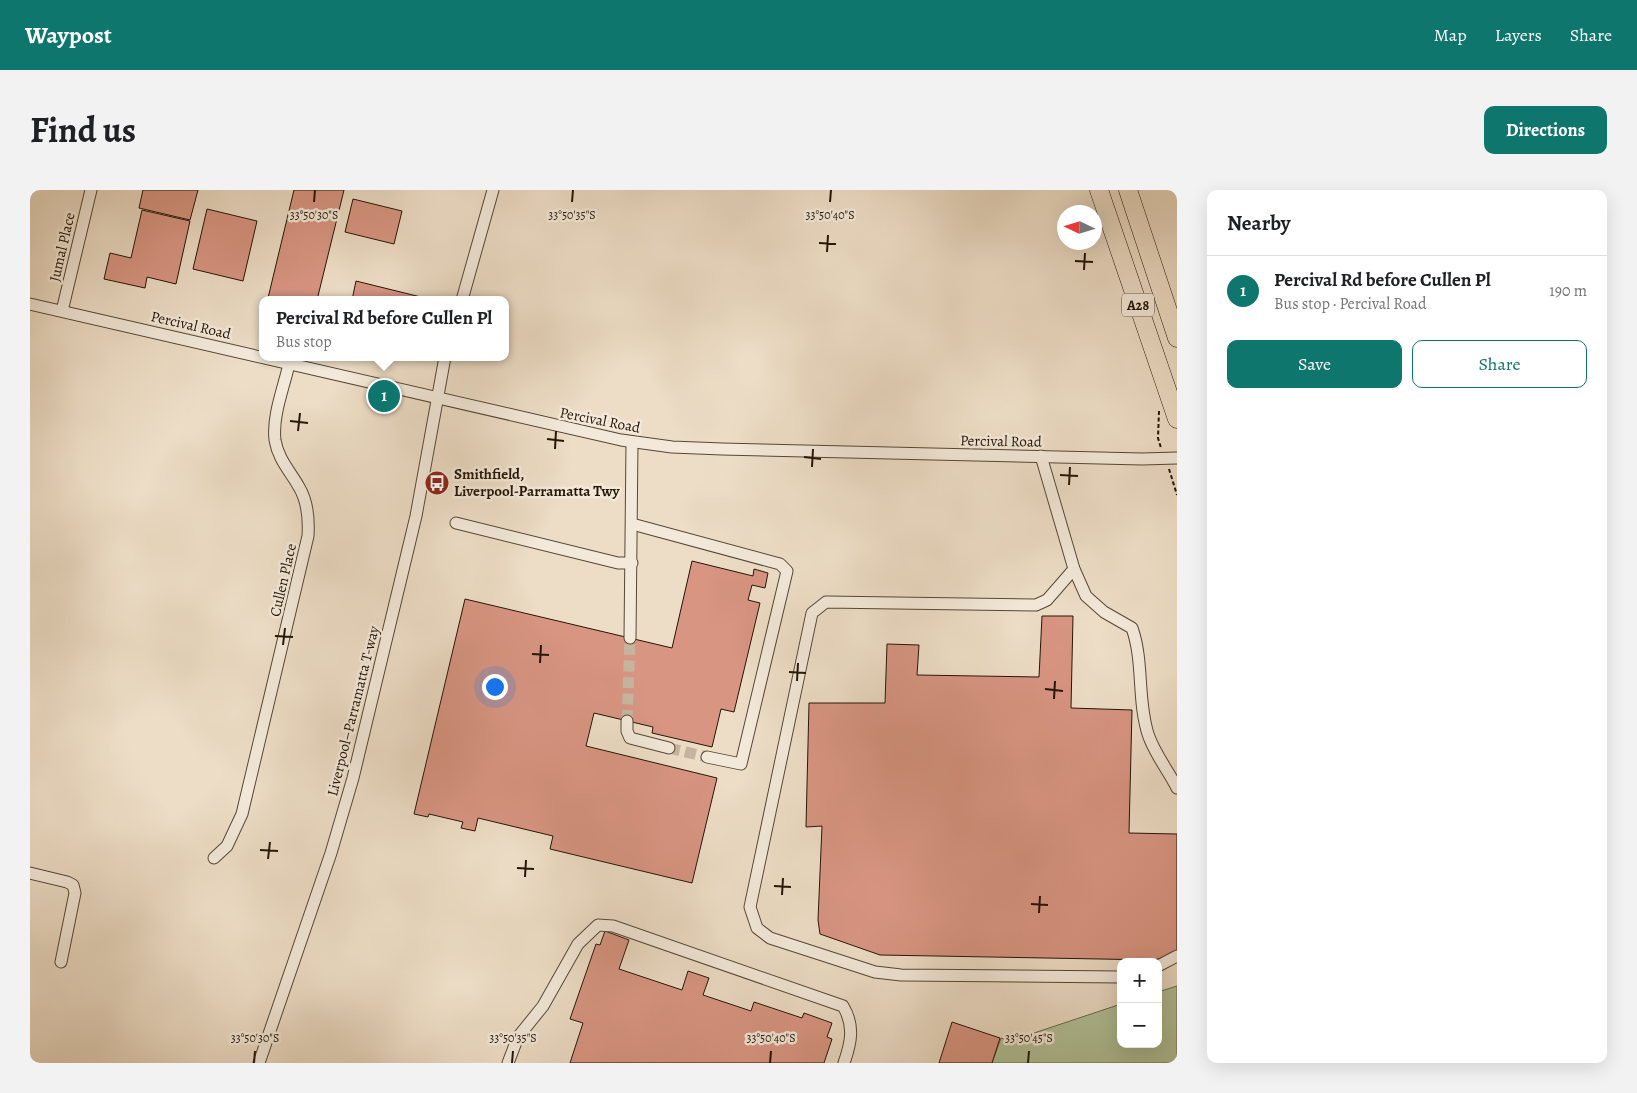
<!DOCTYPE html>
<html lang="en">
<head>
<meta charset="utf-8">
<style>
	body { margin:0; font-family:Alegreya,serif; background:#f2f2f2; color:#202124 }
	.controls { position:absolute; right:15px; bottom:15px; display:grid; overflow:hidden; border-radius:10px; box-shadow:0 5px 20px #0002 }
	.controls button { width:45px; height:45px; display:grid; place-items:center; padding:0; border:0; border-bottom:1px solid #e0e0e0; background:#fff; color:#202124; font:25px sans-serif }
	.compass { position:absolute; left:1027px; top:15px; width:45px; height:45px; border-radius:50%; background:#fff; box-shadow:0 5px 20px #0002; rotate:274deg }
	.you { position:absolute; left:464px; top:496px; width:18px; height:18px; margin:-12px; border:4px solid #fff; border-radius:50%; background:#1a73e8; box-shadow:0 0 0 8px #1a73e833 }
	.badge { display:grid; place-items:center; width:32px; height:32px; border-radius:50%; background:#0f766e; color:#fff; font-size:16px; font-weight:700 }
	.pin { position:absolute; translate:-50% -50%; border:2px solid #fff; box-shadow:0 1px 5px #0006 }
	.popup { position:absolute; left:229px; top:106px; width:250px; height:65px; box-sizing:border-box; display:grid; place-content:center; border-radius:10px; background:#fff; filter:drop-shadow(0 1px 4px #0005); font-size:16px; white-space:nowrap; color:#757577 }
	.popup b { font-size:19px; color:#202124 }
	.popup::after { content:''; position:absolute; left:50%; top:100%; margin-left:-10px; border:10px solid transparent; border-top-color:#fff }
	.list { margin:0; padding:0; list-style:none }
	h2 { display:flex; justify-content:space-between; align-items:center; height:65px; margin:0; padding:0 20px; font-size:21px }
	h2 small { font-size:16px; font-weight:400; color:#757577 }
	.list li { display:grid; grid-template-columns:32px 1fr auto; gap:15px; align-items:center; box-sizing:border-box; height:70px; padding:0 20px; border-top:1px solid #e0e0e0 }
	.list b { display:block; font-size:19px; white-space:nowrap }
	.list p { margin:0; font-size:16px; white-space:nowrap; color:#757577 }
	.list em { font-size:16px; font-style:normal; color:#757577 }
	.actions { display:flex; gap:10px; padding:15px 20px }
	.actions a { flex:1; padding:11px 0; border:1px solid #0f766e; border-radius:10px; text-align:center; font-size:18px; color:#0f766e }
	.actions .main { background:#0f766e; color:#fff }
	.map { position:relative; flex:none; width:1147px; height:873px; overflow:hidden; border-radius:10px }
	header { display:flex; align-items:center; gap:30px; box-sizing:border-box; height:70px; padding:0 25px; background:#0f766e; color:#fff }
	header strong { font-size:24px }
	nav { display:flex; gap:28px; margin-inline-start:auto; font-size:18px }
	.intro { display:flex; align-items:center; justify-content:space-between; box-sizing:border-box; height:120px; padding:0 30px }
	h1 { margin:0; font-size:35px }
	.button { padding:12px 22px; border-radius:10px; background:#0f766e; color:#fff; font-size:18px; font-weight:700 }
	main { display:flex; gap:30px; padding:0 30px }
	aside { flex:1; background:#fff; border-radius:10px; box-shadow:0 5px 20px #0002 }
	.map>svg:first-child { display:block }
</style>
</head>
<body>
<header>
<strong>Waypost</strong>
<nav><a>Map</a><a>Layers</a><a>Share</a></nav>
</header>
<div class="intro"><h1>Find us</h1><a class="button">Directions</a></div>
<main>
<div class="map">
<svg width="1147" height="873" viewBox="0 0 1147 873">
	<rect width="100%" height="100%" fill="#edddc6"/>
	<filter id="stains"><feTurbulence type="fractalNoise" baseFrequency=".004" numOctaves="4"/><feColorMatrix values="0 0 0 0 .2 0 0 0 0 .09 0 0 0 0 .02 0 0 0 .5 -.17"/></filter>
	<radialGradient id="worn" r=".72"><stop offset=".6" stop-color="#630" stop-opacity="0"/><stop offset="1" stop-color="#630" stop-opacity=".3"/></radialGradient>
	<path fill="#b2c299" stroke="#6b6c4f" d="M1147 796V873H962L971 848 980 851 1091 814V854H1128V802Z"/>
	<g fill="#d89582" stroke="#241505">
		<path d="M113 0H168L160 30 109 18Z"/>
		<path d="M264 0H314L287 110H247L238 108Z"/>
		<path d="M323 9 372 21 364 54 315 42Z"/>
		<path d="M177 19 227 31 213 91 163 79Z"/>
		<path d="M112 20 160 31 146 94 117 87 115 98 74 89 80 63 101 68Z"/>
		<path d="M326 91 403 110H322Z"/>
		<path d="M409 282 408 294 404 296 406 283Z"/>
		<path d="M662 371 723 386 724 379 738 383 735 398 722 395 718 410 730 413 704 522 691 519 682 557 622 543 623 537 564 523 556 556 687 588 662 693 520 659 523 646 448 628 445 641 431 638 433 632 399 624 398 627 384 624 435 409 642 458Z"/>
		<path d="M1012 426H1043L1041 518 1102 520 1099 643 1147 644V763L1125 770 850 765 790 744 788 730 792 636 776 637 779 513H855L857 454 889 455 887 485 1009 487Z"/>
		<path d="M575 741 599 750 589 779 652 800 658 781 679 788 673 805 721 821 724 812 772 828 774 823 802 833 797 847 802 849 794 873H540L553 833 540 829 566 754 570 755Z"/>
		<path d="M922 832 970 848 962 873H909Z"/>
	</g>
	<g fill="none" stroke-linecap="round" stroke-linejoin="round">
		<g stroke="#c5b59f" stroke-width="11" stroke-dasharray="11 5.5" stroke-linecap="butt">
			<path d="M597 531 600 448"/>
			<path d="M639 558 677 567"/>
		</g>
		<defs>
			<g id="minor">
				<path d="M432 110 463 0"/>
				<path d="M0 114 591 250 642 257 692 259 1112 269 1147 268"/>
				<path d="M32 121 61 0"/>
				<path d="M1011 266 1044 379 1056 406 1074 422 1102 438C1114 472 1107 509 1118 544 1124 563 1138 580 1147 598"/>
				<path d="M426 333 588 373H602"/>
				<path d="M602 334 750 374 757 381 711 574 677 567"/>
				<path d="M1044 379 1017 410 1006 415 796 412 782 423 720 717 727 738 740 748 845 782 871 785 1091 787"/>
				<path d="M600 448 602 252"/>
				<path d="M597 531V541L600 548 639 558"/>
				<path d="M184 668 197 656 212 624 278 346C279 330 278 312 269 297 260 281 248 269 245 250 242 226 254 197 259 174"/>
				<path d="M0 683 37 692 43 695 45 703 31 772"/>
				<path d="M1128 776 1147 766"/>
				<path d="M229 873 301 663 323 588 386 326 415 167"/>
				<path d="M478 873 488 847 513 816 548 754 568 735 583 736 813 816C825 836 821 853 814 873"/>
			</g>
			<g id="highway">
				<path d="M1069 0 1147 229"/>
				<path d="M1098 0 1147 148"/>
			</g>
		</defs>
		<use href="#minor" stroke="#564735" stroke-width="13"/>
		<use href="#highway" stroke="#241505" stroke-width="19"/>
		<g stroke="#241505" stroke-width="2" stroke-dasharray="4 2.5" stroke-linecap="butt">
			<path d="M1129 221 1128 248 1131 258"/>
			<path d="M1139 279 1147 305"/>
		</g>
		<use href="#minor" stroke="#f3e9da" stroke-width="11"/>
		<use href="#highway" stroke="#edddc6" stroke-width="18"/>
	</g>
	<path fill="none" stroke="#241505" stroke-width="2" d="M284 12 285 0M542 12 543 0M800 12 801 0M789 53 806 54M797 62 798 45M1045 71 1063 72M1054 80 1055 63M260 231 278 233M268 241 270 223M517 249 534 251M525 259 526 241M774 267 791 269M782 277 783 259M1030 285 1048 286M1039 295 1040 277M245 446 263 447M253 455 255 438M502 464 519 465M510 473 511 455M759 482 776 483M767 491 768 473M1015 499 1033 501M1024 509 1025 491M230 660 248 661M238 669 240 652M487 678 504 679M495 687 496 670M744 696 761 697M752 705 753 688M1001 714 1018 715M1009 723 1010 706M224 873 225 861M482 873 483 861M740 873 741 861M998 873 999 861"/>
	<defs>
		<symbol id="bus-disc" viewBox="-11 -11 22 22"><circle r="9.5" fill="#8f2418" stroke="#f3e9da"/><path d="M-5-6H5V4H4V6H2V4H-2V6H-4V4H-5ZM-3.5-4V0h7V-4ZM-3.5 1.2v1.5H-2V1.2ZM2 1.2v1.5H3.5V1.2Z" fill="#fff"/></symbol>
	</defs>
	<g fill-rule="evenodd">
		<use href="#bus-disc" x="393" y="279" width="28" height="28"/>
	</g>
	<g text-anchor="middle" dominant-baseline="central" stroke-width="5" stroke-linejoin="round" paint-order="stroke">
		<rect fill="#f3e9da" stroke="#625545" stroke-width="1" x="1092" y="103.5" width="32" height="23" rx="4"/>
		<g font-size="14" font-weight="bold" fill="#241505">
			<text x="1108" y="115">A28</text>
		</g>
		<g font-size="15" fill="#241505" stroke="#f3e9da">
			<text transform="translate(32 57) rotate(-77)">Jumal Place</text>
			<text transform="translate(161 135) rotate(13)">Percival Road</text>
			<text transform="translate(570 230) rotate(11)">Percival Road</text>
			<text transform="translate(971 251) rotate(1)">Percival Road</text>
			<text transform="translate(253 390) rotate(-77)">Cullen Place</text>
			<text transform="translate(323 521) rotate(-76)">Liverpool–Parramatta T-way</text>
		</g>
		<g font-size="15" font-weight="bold" fill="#241505" stroke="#f3e9da" text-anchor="start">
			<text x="424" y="284">Smithfield,<tspan x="424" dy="17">Liverpool-Parramatta Twy</tspan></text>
		</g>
	</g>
	<g font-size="12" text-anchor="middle" fill="#241505" stroke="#f3e9da" stroke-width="5" stroke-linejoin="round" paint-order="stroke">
		<text x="284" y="29">33°50'30"S</text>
		<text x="542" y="29">33°50'35"S</text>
		<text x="800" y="29">33°50'40"S</text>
		<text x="225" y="852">33°50'30"S</text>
		<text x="483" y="852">33°50'35"S</text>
		<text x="741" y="852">33°50'40"S</text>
		<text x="999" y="852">33°50'45"S</text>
	</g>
	<rect width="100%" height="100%" filter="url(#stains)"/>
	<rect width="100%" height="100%" fill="url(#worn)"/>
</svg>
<div class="controls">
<button>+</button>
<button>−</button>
</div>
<svg class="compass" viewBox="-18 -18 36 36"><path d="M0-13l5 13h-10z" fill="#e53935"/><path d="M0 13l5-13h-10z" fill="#757577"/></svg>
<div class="you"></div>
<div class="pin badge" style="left:354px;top:206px">1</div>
<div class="popup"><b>Percival Rd before Cullen Pl</b>Bus stop</div>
</div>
<aside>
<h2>Nearby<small></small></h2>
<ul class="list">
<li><span class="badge">1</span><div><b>Percival Rd before Cullen Pl</b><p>Bus stop · Percival Road</p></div><em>190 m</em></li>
</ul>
<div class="actions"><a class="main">Save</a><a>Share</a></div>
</aside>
</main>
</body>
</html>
